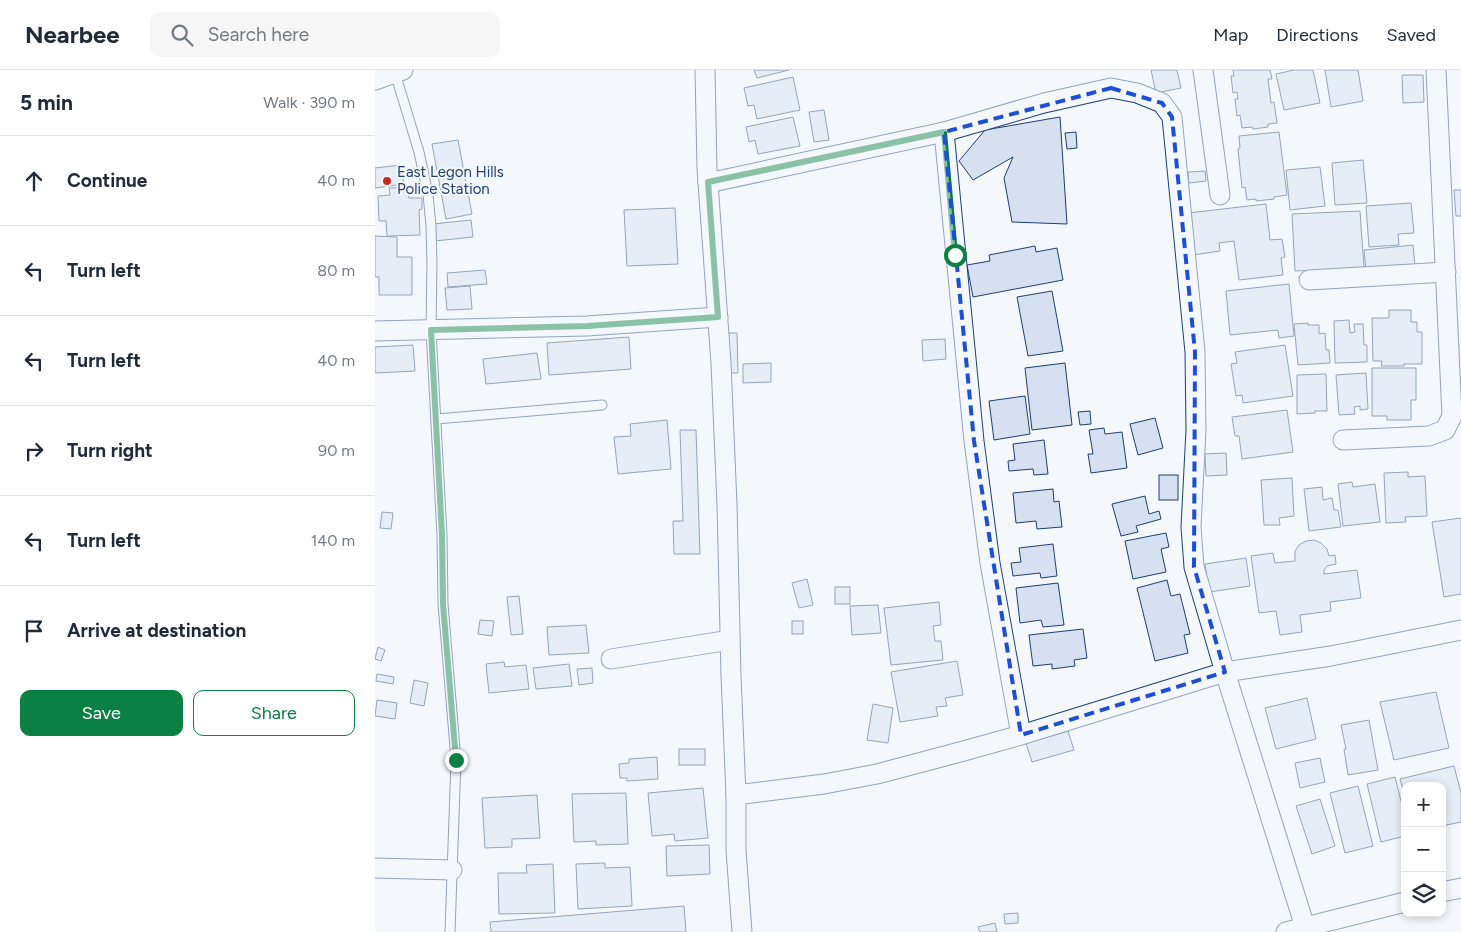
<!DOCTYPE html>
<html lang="en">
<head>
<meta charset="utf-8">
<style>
	body { margin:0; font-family:Figtree,sans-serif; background:#f6f6f7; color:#1f2937 }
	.controls { position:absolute; right:15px; bottom:15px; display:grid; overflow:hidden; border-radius:10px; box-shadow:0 2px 8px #0003 }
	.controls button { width:45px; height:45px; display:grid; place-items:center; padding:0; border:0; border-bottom:1px solid #e0e1e3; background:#fff; color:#1f2937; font:25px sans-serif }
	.stop { position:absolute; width:15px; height:15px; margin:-11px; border:4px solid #0b8043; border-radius:50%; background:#fff }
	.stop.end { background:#0b8043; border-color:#fff; box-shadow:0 1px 5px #0008 }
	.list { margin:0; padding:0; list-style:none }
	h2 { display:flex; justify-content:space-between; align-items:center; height:65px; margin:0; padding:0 20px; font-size:21px }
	h2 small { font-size:16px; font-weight:400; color:#747a83 }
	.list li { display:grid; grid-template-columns:32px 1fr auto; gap:15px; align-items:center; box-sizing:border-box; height:90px; padding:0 20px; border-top:1px solid #e0e1e3 }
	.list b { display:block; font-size:19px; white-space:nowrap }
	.list em { font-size:16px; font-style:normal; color:#747a83 }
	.actions { display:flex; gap:10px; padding:15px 20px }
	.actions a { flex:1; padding:11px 0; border:1px solid #0b8043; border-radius:10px; text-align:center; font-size:18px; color:#0b8043 }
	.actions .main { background:#0b8043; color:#fff }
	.icon { flex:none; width:28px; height:28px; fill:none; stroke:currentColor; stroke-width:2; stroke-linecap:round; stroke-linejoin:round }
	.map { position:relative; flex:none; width:1086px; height:862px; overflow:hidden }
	header { display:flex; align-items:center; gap:30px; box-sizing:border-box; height:70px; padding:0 25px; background:#fff; border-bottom:1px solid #e0e1e3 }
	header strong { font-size:24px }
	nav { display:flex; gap:28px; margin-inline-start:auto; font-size:18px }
	.search { width:350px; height:45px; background:#f6f6f7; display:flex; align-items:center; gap:12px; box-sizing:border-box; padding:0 18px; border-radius:10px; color:#747a83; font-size:19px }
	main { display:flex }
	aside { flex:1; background:#fff }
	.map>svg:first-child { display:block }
</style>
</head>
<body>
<header>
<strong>Nearbee</strong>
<div class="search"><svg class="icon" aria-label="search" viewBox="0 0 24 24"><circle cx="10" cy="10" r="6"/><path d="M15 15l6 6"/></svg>Search here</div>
<nav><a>Map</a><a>Directions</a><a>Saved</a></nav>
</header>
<main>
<aside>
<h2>5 min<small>Walk · 390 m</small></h2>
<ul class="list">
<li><svg class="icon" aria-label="ahead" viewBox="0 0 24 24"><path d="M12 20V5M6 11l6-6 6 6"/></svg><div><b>Continue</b></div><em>40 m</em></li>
<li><svg class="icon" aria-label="left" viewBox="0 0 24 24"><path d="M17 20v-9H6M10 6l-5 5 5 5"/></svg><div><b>Turn left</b></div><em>80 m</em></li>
<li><svg class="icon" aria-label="left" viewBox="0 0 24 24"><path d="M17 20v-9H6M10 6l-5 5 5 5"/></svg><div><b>Turn left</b></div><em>40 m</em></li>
<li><svg class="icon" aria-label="right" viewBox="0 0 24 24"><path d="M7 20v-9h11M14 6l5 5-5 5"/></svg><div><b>Turn right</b></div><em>90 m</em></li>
<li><svg class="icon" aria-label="left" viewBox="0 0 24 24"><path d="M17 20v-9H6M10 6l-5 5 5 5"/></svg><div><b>Turn left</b></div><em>140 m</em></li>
<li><svg class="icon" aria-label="arrive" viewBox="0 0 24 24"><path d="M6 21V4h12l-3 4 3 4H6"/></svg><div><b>Arrive at destination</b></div></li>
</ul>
<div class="actions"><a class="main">Save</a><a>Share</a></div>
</aside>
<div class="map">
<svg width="1086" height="862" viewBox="0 0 1086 862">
	<rect width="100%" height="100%" fill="#f4f7fb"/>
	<g fill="#d5e0f0" stroke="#1d3f73">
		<path d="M379 0H414L382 8Z"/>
		<path d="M776 0H802L806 18 781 23Z"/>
		<path d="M858 0H895L897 9H893L896 33 899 32 902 53 893 54V57L878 59 877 57 867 58 865 45 862 46 860 29H863L862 22 858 23 856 6H859Z"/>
		<path d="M919 0H938L945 33 909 40 901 4Z"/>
		<path d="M950 0H983L988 31 956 37Z"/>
		<path d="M1027 5H1048L1049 32 1028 33Z"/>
		<path d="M418 7 425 40 382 49 379 35 373 36 369 18Z"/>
		<path d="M449 40 454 70 439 72 434 42Z"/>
		<path d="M418 47 425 76 383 84 380 70 374 72 371 57Z"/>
		<path d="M685 47 692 154 637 152 629 108 638 87 598 110 584 91 610 60Z"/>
		<path d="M701 62 702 78 692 79 690 63Z"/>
		<path d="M904 62 912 125 899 127V129L881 131V129L872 130 870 117 867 118 863 79 865 78 864 66Z"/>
		<path d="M83 70 97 144 71 149 57 74Z"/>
		<path d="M988 90 992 133 960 135 957 93Z"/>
		<path d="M26 95 29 114 0 118V98Z"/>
		<path d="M945 97 950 136 915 140 911 100Z"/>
		<path d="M830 101 831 111 814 113 813 102Z"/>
		<path d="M33 117 34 128H47V139L44 140 45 165 12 166 11 151H4L3 126 15 125 14 118Z"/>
		<path d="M1079 120H1086V146H1081Z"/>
		<path d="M1036 133 1039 163 1023 164 1024 175 994 177 991 136Z"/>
		<path d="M891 134 895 170 907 169 910 187 906 188 908 205 864 210 859 171 844 173 845 181 818 185 813 143Z"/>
		<path d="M300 138 303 194 252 196 249 140Z"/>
		<path d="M985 141 989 198 920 201 917 144Z"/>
		<path d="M96 150 98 167 60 171 58 154Z"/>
		<path d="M0 166 22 167V187H37V225H4V207H0Z"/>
		<path d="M1038 175 1040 196 991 200 989 180Z"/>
		<path d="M660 176 661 182 682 178 688 210 598 227 592 195 615 191 614 185Z"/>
		<path d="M110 200 112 214 73 217 72 203Z"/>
		<path d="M914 214 919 266 904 268 903 260 855 265 851 221Z"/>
		<path d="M95 216 97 239 72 240 70 218Z"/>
		<path d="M677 221 688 281 653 286 642 227Z"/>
		<path d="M1014 240H1036V252H1042V262H1047V294H1029V296H1006L1007 291H998L997 248H1014Z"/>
		<path d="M974 250 975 263 980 262 979 254H988L989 275H992V292L960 293 959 251Z"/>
		<path d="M933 253V255H944V264L950 263 951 280H954L955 293 923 295 919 254Z"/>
		<path d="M353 263H362L363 303H353Z"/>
		<path d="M254 267 256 299 174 305 172 273Z"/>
		<path d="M570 269 571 289 548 291 547 270Z"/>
		<path d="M38 275 40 301 0 303V277Z"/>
		<path d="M910 275 918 326 868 333 867 325 861 326 856 294 862 293 860 282Z"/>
		<path d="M162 283 166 309 111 314 108 289Z"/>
		<path d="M396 293V312L368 313V294Z"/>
		<path d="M690 293 697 355 657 360 650 298Z"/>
		<path d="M997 298H1041V330H1036V350H1012V346H997Z"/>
		<path d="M991 303 993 339 985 340V336L979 337 980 344 964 345 961 305Z"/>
		<path d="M951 304 952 341H940V343L922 344V305Z"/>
		<path d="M650 326 655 364 619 370 614 331Z"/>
		<path d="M912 340 918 382 867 389 864 366H860L857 347Z"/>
		<path d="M715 341 716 354 705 355 703 342Z"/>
		<path d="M780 348 788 378 763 385 755 354Z"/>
		<path d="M292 350 296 399 243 404 239 367 256 366 255 354Z"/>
		<path d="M729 358 730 364 747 362 752 398 716 403 713 384H718L714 360Z"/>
		<path d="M305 360H321L325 484H299L298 451H308Z"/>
		<path d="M669 370 673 404 659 405 658 399 634 401 633 391 640 390 638 374Z"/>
		<path d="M851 383 852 405 831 406 830 384Z"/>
		<path d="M1033 402V407L1050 406 1052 446 1030 447 1031 452 1011 453 1009 403Z"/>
		<rect x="784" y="405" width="19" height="25"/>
		<path d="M917 408 919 446 904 448 905 455H889L886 410Z"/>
		<path d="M977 412 978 417 1000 414 1005 452 968 456 963 414Z"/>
		<path d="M947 417 948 430 957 428 959 440H963L966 457 934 461 929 419Z"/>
		<path d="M678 419 679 432 684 431 687 457 662 459 661 451 641 453 638 423Z"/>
		<path d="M770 426 774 444 784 441 786 449 761 456 763 462 746 466 737 434Z"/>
		<path d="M7 442 18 443 16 459 5 458Z"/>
		<path d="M1086 448V524L1069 527 1057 452Z"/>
		<path d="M791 463 794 477 786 479 791 502 758 509 750 471Z"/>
		<path d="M939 470 946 473 952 479 954 486 960 485 961 494 952 496 949 500V504L982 500 986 528 955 532 956 541 925 545 927 562 905 565 901 541 884 543 876 486 898 483 900 493 920 491V481L924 475 931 471Z"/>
		<path d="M678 474 682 506 666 508 665 503 638 506 636 493 646 492 644 478Z"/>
		<path d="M871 488 875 516 834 522 830 494Z"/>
		<path d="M432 509 438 535 424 538 417 513Z"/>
		<path d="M792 510 796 526 805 524 815 564 809 565 813 583 780 591 762 518Z"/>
		<path d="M683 513 689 555 668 557 666 550 645 553 641 518Z"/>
		<rect x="460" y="517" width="15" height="17"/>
		<path d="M144 526 148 564 136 565 132 527Z"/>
		<path d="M564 532 566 555 558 556 560 571H566L568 590 516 595 509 538Z"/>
		<path d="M503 535 506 563 477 565 475 536Z"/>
		<path d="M105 550 119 551 117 566 103 564Z"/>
		<rect x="417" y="551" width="11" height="13"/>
		<path d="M211 555 214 583 174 585 172 557Z"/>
		<path d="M708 559 712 588 699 590 700 596 677 599V594L658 596 654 565Z"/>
		<path d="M3 577 10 580 6 591 0 589Z"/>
		<path d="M582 591 588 625 570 628 572 636 561 637 563 646 525 652 516 602Z"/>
		<path d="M129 592 130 597 151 595 154 619 114 623 111 594Z"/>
		<path d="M194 594 197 616 161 619 158 598Z"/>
		<path d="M217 598 218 613 204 615 202 599Z"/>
		<path d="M2 604 19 607 18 614 1 611Z"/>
		<path d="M39 610 53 613 49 636 35 633Z"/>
		<path d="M1061 622 1074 678 1019 690 1005 632Z"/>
		<path d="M932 628 941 669 901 679 890 638Z"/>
		<path d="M2 630 22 633 20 649 0 646Z"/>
		<path d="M498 634 518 638 513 673 492 670Z"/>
		<path d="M994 650 1003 700 973 705 969 679H971L966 655Z"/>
		<path d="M693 661 699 680 657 692 651 673Z"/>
		<rect x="304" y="679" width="26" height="16"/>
		<path d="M282 687 283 709 252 711V708H245L244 694 254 693V689Z"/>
		<path d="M945 688 950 712 925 718 920 693Z"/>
		<path d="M1079 696 1086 723V752L1067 756V716H1030V727L1025 709Z"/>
		<path d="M1020 707 1030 747V766L1006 772 992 714Z"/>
		<path d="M983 716 998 776 970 783 955 723Z"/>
		<path d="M328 718 333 768 300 771 299 764 277 766 273 723Z"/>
		<path d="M251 723 253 774 221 775V771L199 772 197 724Z"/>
		<path d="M162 725 165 768 137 769V777L110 778 107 728Z"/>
		<path d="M945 729 960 776 937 784 921 736Z"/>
		<path d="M334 775 335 804 292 806 291 776Z"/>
		<path d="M230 793V798L255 797 257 836 203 839 201 794Z"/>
		<path d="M178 794 180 843 124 844 123 803H152L151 795Z"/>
		<path d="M309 836 311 862H116L115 852Z"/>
		<path d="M643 843V853L630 854 629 844Z"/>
		<path d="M620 853 622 862H605L603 857Z"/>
	</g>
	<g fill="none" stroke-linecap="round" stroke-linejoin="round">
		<defs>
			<g id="service">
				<path d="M20 3 44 82 53 124 56 156 57 193 56 260 67 465 68 534 81 690 75 862"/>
				<path d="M61 349 227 335"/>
			</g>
			<g id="minor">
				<path d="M330 0 332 99 346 293 352 435 356 605 361 725V780L367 862"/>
				<path d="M828 0 845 125"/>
				<path d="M0 10 28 0"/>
				<path d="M569 62 599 371 615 493 646 665"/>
				<path d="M333 113 569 62 669 33 736 18 762 23 787 33 797 47 820 282 821 360 816 457 819 497 850 602 930 857"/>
				<path d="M934 210 1071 202"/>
				<path d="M0 261 212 256 343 247"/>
				<path d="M968 370 1054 366 1070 360 1077 346 1061 0"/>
				<path d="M236 589 355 570"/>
				<path d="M361 725 449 714 502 704 585 682 646 665 850 602 956 586 1086 560"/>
				<path d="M0 798 77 800"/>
				<path d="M1067 822 1086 818"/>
				<path d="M911 862 1030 832"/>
			</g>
		</defs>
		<use href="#service" stroke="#1d3f73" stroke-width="11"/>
		<use href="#minor" stroke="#1d3f73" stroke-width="21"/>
		<use href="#service" stroke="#f4f7fb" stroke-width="9"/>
		<use href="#minor" stroke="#f4f7fb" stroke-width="19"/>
	</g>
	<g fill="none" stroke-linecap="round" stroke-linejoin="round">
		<path stroke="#0b8043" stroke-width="6" d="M81 690 68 534 67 465 56 260 212 256 343 247 333 112 569 62 580 185"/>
	</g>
	<path d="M0 0H1086V862H0ZM736 18 787 33 797 47 820 282 819 497 850 602 646 665 599 371 569 62Z" fill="#f4f7fb" fill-opacity=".55" fill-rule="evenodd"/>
	<path fill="none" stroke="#1d4ed8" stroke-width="4" stroke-dasharray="10 6" stroke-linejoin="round" d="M736 18 787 33 797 47 820 282 819 497 850 602 646 665 599 371 569 62Z"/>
	<circle fill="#c62828" stroke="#f4f7fb" stroke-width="2" cx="12" cy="111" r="5"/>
	<g text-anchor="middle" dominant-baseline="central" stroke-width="4" stroke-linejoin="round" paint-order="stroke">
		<g font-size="15" fill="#1d3f73" stroke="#f4f7fb" text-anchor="start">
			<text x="22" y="102">East Legon Hills<tspan x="22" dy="17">Police Station</tspan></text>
		</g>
	</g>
</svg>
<div class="controls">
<button>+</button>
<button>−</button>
<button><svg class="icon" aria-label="layers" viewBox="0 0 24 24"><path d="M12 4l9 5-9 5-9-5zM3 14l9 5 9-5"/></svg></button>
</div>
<div class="stop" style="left:580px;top:185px"></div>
<div class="stop end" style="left:81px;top:690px"></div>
</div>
</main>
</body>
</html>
